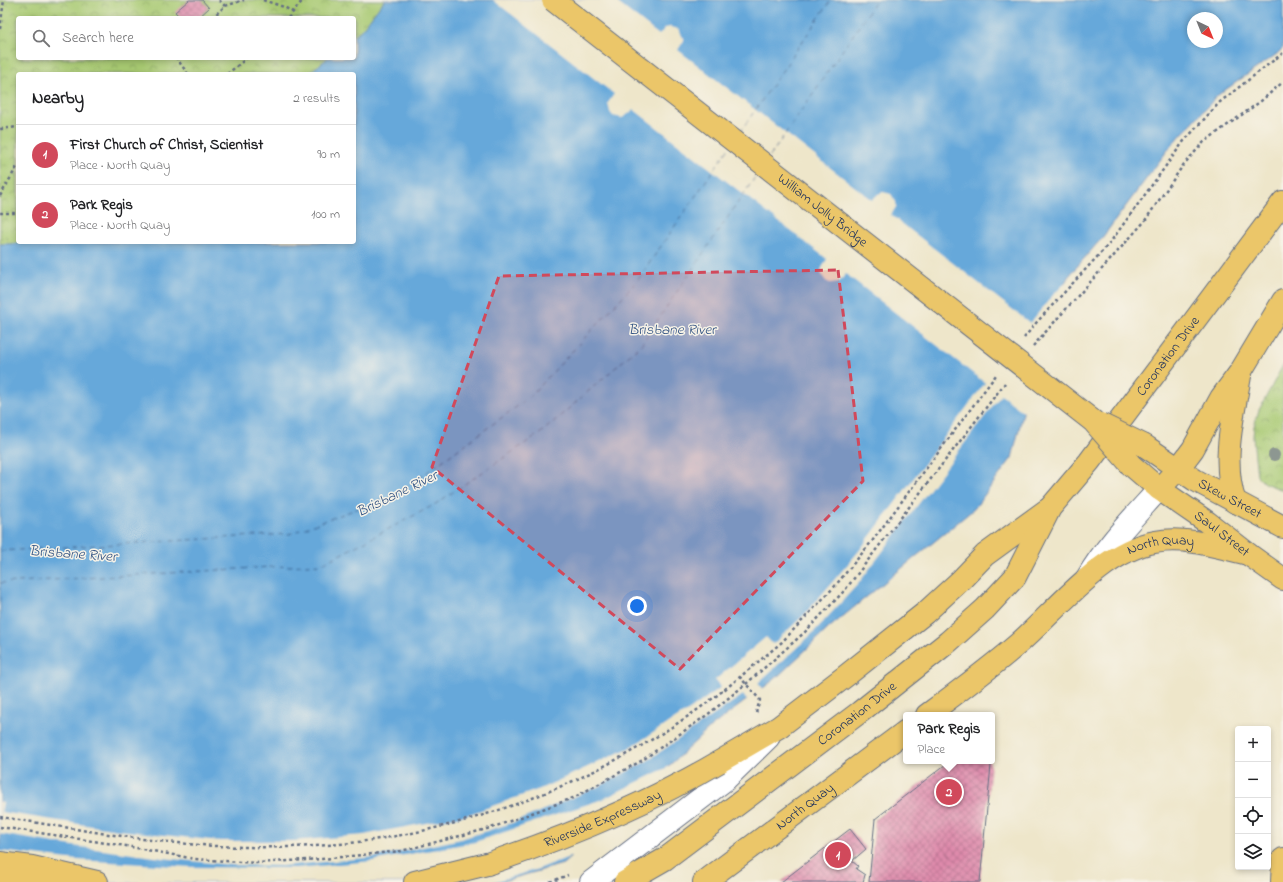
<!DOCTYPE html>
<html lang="en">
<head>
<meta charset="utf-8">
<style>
	body { margin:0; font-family:"Indie Flower",sans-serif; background:#f6f6f6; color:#202124 }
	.controls { position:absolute; right:12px; bottom:12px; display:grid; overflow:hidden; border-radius:4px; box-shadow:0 2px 6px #0003 }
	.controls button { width:36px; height:36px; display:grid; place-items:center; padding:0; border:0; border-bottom:1px solid #e0e0e0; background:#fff; color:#202124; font:20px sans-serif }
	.compass { position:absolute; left:1187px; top:12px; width:36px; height:36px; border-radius:50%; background:#fff; box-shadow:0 2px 6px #0003; rotate:137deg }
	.you { position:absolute; left:637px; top:606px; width:14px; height:14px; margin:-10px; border:3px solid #fff; border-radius:50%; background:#1a73e8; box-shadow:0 0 0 6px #1a73e833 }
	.badge { display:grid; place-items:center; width:26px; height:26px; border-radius:50%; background:#d1495b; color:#fff; font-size:13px; font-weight:700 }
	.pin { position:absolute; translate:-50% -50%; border:2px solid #fff; box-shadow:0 1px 4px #0006 }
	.popup { position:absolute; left:903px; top:712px; width:92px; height:52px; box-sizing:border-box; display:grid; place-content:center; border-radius:4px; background:#fff; filter:drop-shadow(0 1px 3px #0005); font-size:13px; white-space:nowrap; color:#757577 }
	.popup b { font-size:15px; color:#202124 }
	.popup::after { content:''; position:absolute; left:50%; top:100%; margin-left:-8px; border:8px solid transparent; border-top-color:#fff }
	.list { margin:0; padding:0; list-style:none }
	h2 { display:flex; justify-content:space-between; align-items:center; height:52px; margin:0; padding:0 16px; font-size:17px }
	h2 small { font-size:13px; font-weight:400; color:#757577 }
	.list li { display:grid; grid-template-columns:26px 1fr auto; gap:12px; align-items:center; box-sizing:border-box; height:60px; padding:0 16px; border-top:1px solid #e0e0e0 }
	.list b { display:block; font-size:15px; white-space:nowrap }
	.list p { margin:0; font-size:13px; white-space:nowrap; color:#757577 }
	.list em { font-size:13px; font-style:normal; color:#757577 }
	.icon { flex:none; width:22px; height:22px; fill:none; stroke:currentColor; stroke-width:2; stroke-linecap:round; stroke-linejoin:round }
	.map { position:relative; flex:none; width:1283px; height:882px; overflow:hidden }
	.search { position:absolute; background:#fff; box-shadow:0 2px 6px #0003; left:16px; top:16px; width:340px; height:44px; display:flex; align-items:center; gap:10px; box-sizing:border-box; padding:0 14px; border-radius:4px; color:#757577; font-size:15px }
	.panel { position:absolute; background:#fff; box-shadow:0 2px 6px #0003; left:16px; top:72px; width:340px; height:172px; border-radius:4px }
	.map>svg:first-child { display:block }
</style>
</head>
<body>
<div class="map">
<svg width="1283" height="882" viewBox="0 0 1283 882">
	<defs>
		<pattern id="park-crowns" width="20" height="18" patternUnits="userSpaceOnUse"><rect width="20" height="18" fill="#a7c971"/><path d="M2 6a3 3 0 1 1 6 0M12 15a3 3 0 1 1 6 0" fill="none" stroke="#87a460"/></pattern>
		<pattern id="building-cross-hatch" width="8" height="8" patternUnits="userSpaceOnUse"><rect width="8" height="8" fill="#de8aab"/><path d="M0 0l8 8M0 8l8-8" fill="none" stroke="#b3718e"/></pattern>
	</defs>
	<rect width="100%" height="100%" fill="#f7f3e8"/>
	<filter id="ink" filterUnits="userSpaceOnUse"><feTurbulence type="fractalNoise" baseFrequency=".025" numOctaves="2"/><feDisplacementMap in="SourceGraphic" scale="8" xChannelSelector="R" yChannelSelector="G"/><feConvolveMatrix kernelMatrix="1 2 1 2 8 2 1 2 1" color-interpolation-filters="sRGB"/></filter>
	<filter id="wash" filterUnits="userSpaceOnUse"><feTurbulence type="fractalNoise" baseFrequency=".012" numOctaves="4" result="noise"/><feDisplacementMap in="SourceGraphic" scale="16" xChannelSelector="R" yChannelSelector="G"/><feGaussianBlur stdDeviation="0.9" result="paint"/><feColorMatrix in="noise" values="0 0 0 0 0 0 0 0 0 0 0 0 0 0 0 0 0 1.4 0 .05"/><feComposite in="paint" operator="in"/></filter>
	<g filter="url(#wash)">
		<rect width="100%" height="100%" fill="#eee6ca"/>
		<g fill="url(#park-crowns)" stroke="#617c68">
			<path d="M0 0H385L362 29 354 36V18H18V58H328L308 74H18V242H27L15 244H0Z"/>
			<path d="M1283 365V490L1264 483 1257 476 1253 437 1254 426 1259 410Z"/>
		</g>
		<path fill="#66a8da" stroke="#406c9c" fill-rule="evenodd" d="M385 0H1283V48L1277 54 1218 95 1170 147 1102 238 1068 277 1046 319 1012 458 974 509 830 627 775 679 712 726 563 864 500 882H0V244H15L27 242H354V74H308L328 58H354V36L362 29ZM1193 18H1217V42H1193Z"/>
		<g fill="#eee6ca">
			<path d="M493 0H614L659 35 665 28 670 27 679 29 683 38V42L678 50 872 200 878 194 883 192 891 194 896 202V207L891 215 1030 323 1053 295 1068 280 1048 320 1025 413 1001 395 858 584 812 634 758 683 763 690 748 702 743 695 647 761 600 786 515 822 461 839 376 857 282 866 231 865 162 858 73 846 0 834V802H3L1 812 118 830 220 841H292L364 835 467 815 540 789 629 748 691 709 721 687 715 680 766 637 773 644 804 615 859 551 985 383 846 274 839 282 830 283 826 281 823 277 821 272 822 268 827 259 633 109 630 113 622 118 613 116 610 112 608 103 614 94Z"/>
			<path d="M674 764 577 854 538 869 493 882H0V851L77 860 191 867 296 868 372 861 475 842 603 799Z"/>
		</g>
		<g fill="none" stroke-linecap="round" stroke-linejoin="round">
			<g stroke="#325383" stroke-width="1" stroke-dasharray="5 4" stroke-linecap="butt">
				<path d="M740 132 831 0"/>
				<path d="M770 156 877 0"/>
				<path d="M0 551 289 534 397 494 530 397 637 281 728 149"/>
				<path d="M0 583 322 564 434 505 542 432 640 346 758 173"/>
			</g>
		</g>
		<g id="blocks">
			<g fill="url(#building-cross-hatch)">
				<path d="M189 0H202L209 8 198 18H181L175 12Z"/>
				<path d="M950 761H989L991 765 980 882H869L875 819Z"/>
				<path d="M850 829 866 849 852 861 858 866 856 869 865 875 863 882H781Z"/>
			</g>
		</g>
	</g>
	<g filter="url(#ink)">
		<use href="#blocks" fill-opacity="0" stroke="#656f84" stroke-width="1"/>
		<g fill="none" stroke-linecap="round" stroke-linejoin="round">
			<defs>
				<g id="minor">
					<path d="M1087 578C1106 545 1134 517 1159 489"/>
					<path d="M591 882 725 780 768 738"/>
				</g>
				<g id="major">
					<path id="s1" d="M1145 446 1195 480 1283 527"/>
					<path id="s2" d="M1131 465 1159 489 1207 522 1248 554 1283 579"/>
					<path id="s3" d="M927 715C958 692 989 669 1018 644 1057 610 1102 551 1155 542 1186 536 1218 547 1248 554"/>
					<path id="s4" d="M704 882 906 731"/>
					<path d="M1282 882 1283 859"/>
				</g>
				<g id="highway">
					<path d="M1159 489 1178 469 1193 449 1221 398 1241 371 1283 301"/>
					<path d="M1235 502C1221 462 1233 417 1240 376"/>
					<path d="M719 762 779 727 847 675 925 613 961 580 985 555 1047 510"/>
					<path d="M0 863 32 867 97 882"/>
					<path d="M0 879 49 882"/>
					<path d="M415 882 487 864"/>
					<path id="s5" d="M625 882 665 859 860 712 948 642 985 609 1015 577 1050 508 1089 462 1283 202"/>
				</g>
			</defs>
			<use href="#minor" stroke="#656f84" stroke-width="24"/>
			<use href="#major" stroke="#656f84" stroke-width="24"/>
			<use href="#highway" stroke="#656f84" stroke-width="24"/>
			<g stroke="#656f84" stroke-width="2.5" stroke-dasharray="3 3" stroke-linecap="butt">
				<path d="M219 0 225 6"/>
				<path d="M263 0 284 7 293 12"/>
				<path d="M212 18 225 6 244 0"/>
				<path d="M288 18 303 0"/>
				<path d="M0 29 4 0"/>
				<path d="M179 58 177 59 188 74"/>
				<path d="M227 74 247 58"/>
				<path d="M0 129 18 127"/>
				<path d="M0 196 18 165"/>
				<path d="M0 213H18"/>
				<path d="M1024 338 1036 323 1109 244 1184 141 1220 102 1283 53"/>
				<path d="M1033 346 1144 222 1184 164 1204 142 1261 101 1283 82"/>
				<path d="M756 713 760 700 740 677 782 642 835 586 873 540 996 375"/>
				<path d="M0 817C80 829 164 846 245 847 294 848 343 846 390 837 517 816 641 759 740 677"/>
				<path d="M0 827 126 846 195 859 256 863 322 859 401 851 491 828 573 798 641 761 707 715 746 684 805 632 845 590 1005 383"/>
				<path d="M550 882 568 875"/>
			</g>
			<use href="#minor" stroke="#fff" stroke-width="22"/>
			<use href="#major" stroke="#ebc669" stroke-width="22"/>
			<use href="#highway" stroke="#ebc669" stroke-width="22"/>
			<defs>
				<g id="major-bridge">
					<path id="s6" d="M553 0 1093 421 1131 465"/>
					<path d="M1100 424 1145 446"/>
				</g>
				<g id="highway-bridge">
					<path id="s7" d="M487 864C567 837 646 805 719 762"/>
				</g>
			</defs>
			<use href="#major-bridge" stroke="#656f84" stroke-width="24" stroke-linecap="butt"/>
			<use href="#highway-bridge" stroke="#656f84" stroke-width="24" stroke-linecap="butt"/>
			<use href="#major-bridge" stroke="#ebc669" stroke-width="22"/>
			<use href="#highway-bridge" stroke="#ebc669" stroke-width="22"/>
		</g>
		<circle fill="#8d9791" cx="1274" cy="455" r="6"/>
	</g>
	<path fill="#d1495b" fill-opacity="0.2" stroke="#d1495b" stroke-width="3" stroke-dasharray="8 5" stroke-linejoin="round" d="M838 270 863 481 680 669 432 467 499 276Z"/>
	<g text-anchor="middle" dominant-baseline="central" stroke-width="3" stroke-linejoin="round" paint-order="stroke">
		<g font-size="14" fill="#1b2f5e" stroke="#f7f3e8">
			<text stroke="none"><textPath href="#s6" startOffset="342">William Jolly Bridge</textPath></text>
			<text stroke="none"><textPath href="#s5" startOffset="766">Coronation Drive</textPath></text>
			<text stroke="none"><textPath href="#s1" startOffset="100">Skew Street</textPath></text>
			<text stroke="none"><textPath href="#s2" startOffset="114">Saul Street</textPath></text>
			<text stroke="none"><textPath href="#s3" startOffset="294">North Quay</textPath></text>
			<text stroke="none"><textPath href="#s5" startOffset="287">Coronation Drive</textPath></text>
			<text stroke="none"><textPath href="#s4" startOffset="126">North Quay</textPath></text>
			<text stroke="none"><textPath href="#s7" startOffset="124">Riverside Expressway</textPath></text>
		</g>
		<g font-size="15" font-style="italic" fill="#325383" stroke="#f7f3e8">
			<text x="672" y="330">Brisbane River</text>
			<text transform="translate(397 494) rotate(-26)">Brisbane River</text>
			<text transform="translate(73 554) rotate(4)">Brisbane River</text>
		</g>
	</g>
</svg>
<div class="controls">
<button>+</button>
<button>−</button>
<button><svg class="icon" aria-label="locate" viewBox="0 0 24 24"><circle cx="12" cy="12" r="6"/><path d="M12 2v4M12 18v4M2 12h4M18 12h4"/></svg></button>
<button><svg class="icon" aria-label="layers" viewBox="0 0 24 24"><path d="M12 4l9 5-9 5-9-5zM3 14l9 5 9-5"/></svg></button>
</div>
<svg class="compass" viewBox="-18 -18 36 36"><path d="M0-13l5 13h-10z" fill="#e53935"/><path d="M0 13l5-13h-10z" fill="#757577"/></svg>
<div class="you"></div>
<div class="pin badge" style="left:838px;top:855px">1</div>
<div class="pin badge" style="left:949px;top:792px">2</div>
<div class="popup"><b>Park Regis</b>Place</div>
<div class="search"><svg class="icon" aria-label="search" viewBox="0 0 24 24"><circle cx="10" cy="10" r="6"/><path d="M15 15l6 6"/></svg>Search here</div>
<section class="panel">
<h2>Nearby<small>2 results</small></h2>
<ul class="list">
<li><span class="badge">1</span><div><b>First Church of Christ, Scientist</b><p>Place · North Quay</p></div><em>90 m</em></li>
<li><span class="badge">2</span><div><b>Park Regis</b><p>Place · North Quay</p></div><em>100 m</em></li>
</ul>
</section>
</div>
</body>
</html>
